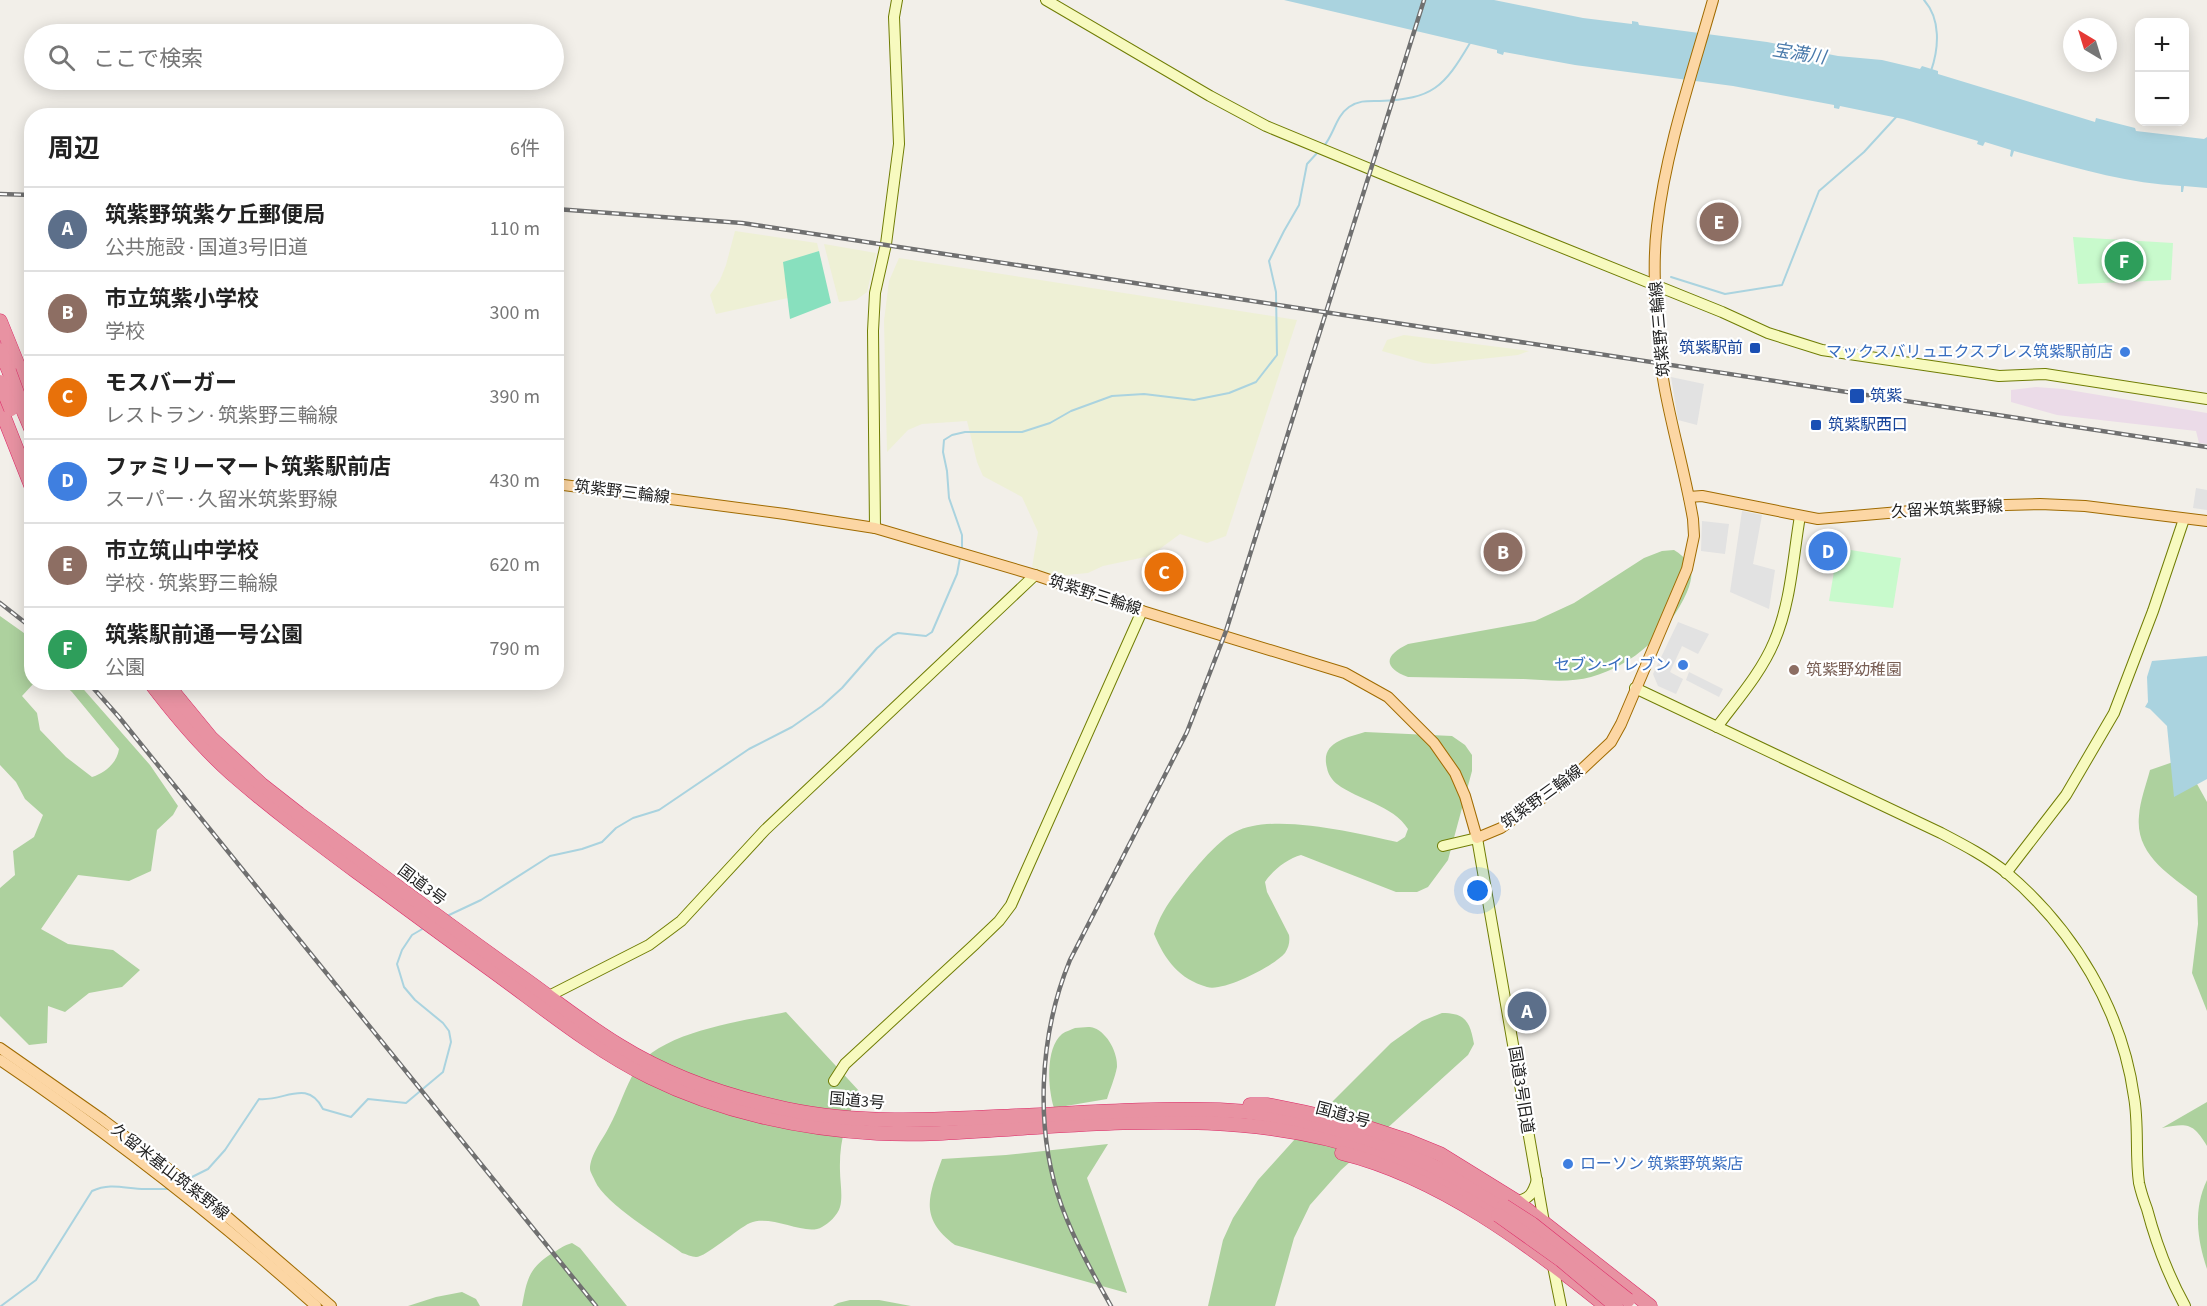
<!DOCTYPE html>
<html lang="ja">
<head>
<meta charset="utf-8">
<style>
	body { margin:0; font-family:"Source Sans 3","Noto Sans JP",sans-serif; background:#f6f6f6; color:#222 }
	.controls { position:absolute; right:18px; top:18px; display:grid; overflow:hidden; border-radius:12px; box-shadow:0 3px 15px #0003 }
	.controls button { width:54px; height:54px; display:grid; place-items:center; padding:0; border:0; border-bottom:2px solid #e0e0e0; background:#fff; color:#222; font:30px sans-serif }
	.compass { position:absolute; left:2063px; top:18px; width:54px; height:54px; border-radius:50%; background:#fff; box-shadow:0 3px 15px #0003; rotate:322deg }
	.you { position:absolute; left:1478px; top:891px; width:21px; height:21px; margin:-15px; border:4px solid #fff; border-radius:50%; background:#1a73e8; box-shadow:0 0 0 9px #1a73e833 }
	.badge { display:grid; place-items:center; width:39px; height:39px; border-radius:50%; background:#b45309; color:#fff; font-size:20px; font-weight:700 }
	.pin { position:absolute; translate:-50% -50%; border:3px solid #fff; box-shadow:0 2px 6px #0006 }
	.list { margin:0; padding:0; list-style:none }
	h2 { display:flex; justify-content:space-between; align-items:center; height:78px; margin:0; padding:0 24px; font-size:26px }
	h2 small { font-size:20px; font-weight:400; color:#767676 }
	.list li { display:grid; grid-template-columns:39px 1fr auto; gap:18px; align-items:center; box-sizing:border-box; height:84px; padding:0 24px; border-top:2px solid #e0e0e0 }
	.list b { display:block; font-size:22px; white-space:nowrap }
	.list p { margin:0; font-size:20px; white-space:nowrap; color:#767676 }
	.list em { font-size:20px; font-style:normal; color:#767676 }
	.icon { flex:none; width:33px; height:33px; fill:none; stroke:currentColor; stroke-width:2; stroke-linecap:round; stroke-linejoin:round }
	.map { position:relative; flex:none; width:2207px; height:1306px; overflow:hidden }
	.search { position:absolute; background:#fff; box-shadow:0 3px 15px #0003; left:24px; top:24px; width:540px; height:66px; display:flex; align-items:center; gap:15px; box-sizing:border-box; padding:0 21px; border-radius:33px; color:#767676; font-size:22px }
	.panel { position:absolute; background:#fff; box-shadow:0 3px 15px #0003; left:24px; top:108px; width:540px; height:582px; border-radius:24px }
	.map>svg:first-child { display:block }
</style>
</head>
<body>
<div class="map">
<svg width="2207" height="1306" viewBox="0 0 2207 1306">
	<rect width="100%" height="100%" fill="#f2efe9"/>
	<path fill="#ebdbe8" d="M2036 387 2063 389 2207 413V444L2199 443 2196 431 2057 415 2011 402V390Z"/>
	<g fill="#eef0d5">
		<path d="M735 231 817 243 819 251 784 262 788 298 716 314 710 295 720 280 726 265Z"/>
		<path d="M824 244 876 253 867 292 856 300 839 302Z"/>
		<path d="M899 258 1297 320 1226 536 1207 543 1180 534 1150 556 1103 566 1088 573 1055 576 1032 567 1038 532 1022 497 983 476 977 462 967 421 922 424 908 430 887 452 884 321 889 281Z"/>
		<path d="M1404 335 1529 351 1518 355 1434 364 1424 363 1382 351 1387 340Z"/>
	</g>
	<g fill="#add19e">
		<path d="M1674 550C1693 562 1695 572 1687 592 1669 632 1634 665 1591 677 1570 683 1544 680 1522 679 1484 678 1446 678 1408 677 1382 667 1385 655 1408 644L1535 621 1574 603 1644 558 1662 551Z"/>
		<path d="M0 616 31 638 32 682 34 683 22 696 37 713 40 730 66 757 92 777C105 773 117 763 119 749L72 692 62 683H78L150 765 178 806 173 815 157 830 151 871 129 881 78 875 41 929 68 944 113 950 140 970 122 987 89 993 65 1012 48 1006 47 1043 29 1045 0 1016V888L15 875 13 851 34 837 43 815 25 799 16 782 0 765Z"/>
		<path d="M1365 732 1452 736 1465 745 1472 755V771L1448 860 1428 887 1417 892H1396L1301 855C1288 858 1272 871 1265 882L1267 892 1289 935C1290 941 1289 947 1285 953 1274 966 1224 992 1207 987 1179 979 1165 960 1154 934 1162 909 1173 897 1189 876 1201 862 1219 840 1235 832 1273 812 1356 833 1397 842L1405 837 1408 829C1393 805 1358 800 1337 784 1332 780 1328 774 1327 768 1320 742 1346 738 1365 732Z"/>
		<path d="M2176 761 2192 775 2207 802V1011L2192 973 2198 924 2197 896C2170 875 2135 855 2139 816 2140 801 2146 785 2150 770Z"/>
		<path d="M786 1012 860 1092C846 1117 839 1142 840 1171 840 1181 843 1197 840 1207 838 1215 828 1224 822 1227 806 1237 772 1214 750 1223 737 1229 706 1257 696 1257 692 1257 686 1254 682 1253 661 1237 605 1204 595 1181 594 1178 590 1172 590 1169 590 1155 603 1139 609 1127 619 1109 625 1087 636 1069 661 1031 744 1021 786 1012Z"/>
		<path d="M1442 1013C1465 1013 1470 1021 1474 1044L1468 1055 1341 1170 1310 1205 1294 1238 1275 1306H1208L1223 1240 1233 1218 1258 1180 1295 1139 1391 1043 1422 1021Z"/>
		<path d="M1075 1028C1081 1028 1089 1026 1094 1028 1108 1033 1118 1054 1117 1067 1115 1078 1110 1089 1107 1099L1054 1108C1048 1089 1045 1048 1062 1034 1066 1031 1071 1030 1075 1028Z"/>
		<path d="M2207 1102V1146C2193 1123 2188 1123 2162 1128Z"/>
		<path d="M1108 1144 1087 1178 1127 1293 955 1245C918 1218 929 1195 942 1159L1006 1155Z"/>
		<path d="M2207 1180V1269C2197 1239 2193 1209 2207 1180Z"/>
		<path d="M572 1243 580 1248 627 1306H522C527 1280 528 1269 551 1254 558 1250 564 1245 572 1243Z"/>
		<path d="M462 1292 476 1299 480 1306H408L436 1297Z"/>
		<path d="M850 1300H879L911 1306H833L838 1303Z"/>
	</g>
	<g fill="#c8facc">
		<path d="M2073 237 2173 243 2171 280 2078 284Z"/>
		<path d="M1838 548 1901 558 1893 608 1829 601Z"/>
	</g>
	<path fill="#88e0be" d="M819 251 831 303 790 319 783 262Z"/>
	<g fill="#e2e2e2">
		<path d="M1671 377 1704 384 1697 425 1678 420Z"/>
		<path d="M2196 488 2207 490V510L2193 508Z"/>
		<path d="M1742 511 1762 515 1753 564 1775 570 1769 609 1730 592Z"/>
		<path d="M1702 521 1729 524 1725 554 1701 551Z"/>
		<path d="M1678 622 1709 634 1698 654 1682 646 1670 672 1683 679 1676 694 1658 686 1653 674Z"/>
		<path d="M1689 672 1723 689 1719 697 1686 680Z"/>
	</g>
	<g fill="#aad3df">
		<path d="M1284 0H1494L1583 18 1632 24V21L1638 22 1639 25 1767 42 1838 56 1882 60 1920 69 1922 66 1938 71V74L2095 122 2096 118 2135 128 2136 131 2204 139 2207 137V188L2184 186 2183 192H2181V186C2124 183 2070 166 2014 151L2012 157 2010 156 2011 150 1985 142 1983 146 1977 144 1978 141 1903 119 1840 106 1839 109 1834 108V105L1733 86 1575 65 1504 52 1503 55 1497 53V50Z"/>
		<path d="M2207 656V779L2174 797 2167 726 2150 709 2145 707 2148 702 2147 677 2152 661Z"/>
	</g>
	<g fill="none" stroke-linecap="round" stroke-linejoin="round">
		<g stroke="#aad3df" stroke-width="2">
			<path d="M1924 0C1941 19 1939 48 1931 71"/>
			<path d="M1324 146C1334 134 1336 116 1349 107 1359 100 1368 101 1380 101 1433 99 1444 87 1470 43"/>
			<path d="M1671 277 1725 294 1782 285 1819 191 1864 152 1897 116"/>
			<path d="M962 550V535L949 498 947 471 943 452 944 440 952 435 965 432H1022L1050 423 1071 411 1112 396 1144 394 1194 400 1229 393 1256 382 1277 355 1276 292 1269 261 1284 231 1299 205 1307 164 1318 152"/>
			<path d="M447 916 481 900 550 856 582 849 602 842 616 828 633 818 659 810 749 749 792 727 822 706 842 688 877 648 893 635 898 633 926 636 932 632 957 574 960 558"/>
			<path d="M188 1179 208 1169 225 1150 259 1099C284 1102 307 1078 323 1109L351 1117 368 1099 406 1103 443 1072 451 1042 449 1031 443 1023 415 1000 404 987 397 964 402 950 412 935 424 928"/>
			<path d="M1 1306 36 1280 92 1191C111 1182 126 1189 145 1189 153 1189 162 1189 169 1189"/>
		</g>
		<defs>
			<g id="secondary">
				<path d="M1046 0 1210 96 1266 126 1496 221 1722 312 1768 333 1822 350 1999 376 2045 374 2207 399"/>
				<path d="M875 528 873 331 875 293 886 244 899 144 894 17 897 0"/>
				<path d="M1635 688 1941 833C1964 845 1987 857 2007 873 2074 930 2122 1010 2134 1097 2139 1125 2135 1155 2139 1183 2141 1192 2144 1201 2147 1209 2156 1243 2168 1275 2185 1306"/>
				<path d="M1717 727C1737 700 1761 673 1774 642 1791 603 1793 557 1800 516"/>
				<path d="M1443 846 1477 838 1545 1228"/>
				<path d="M2006 873 2066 795 2114 713 2153 611 2184 519"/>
				<path d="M543 999 649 945 681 921 765 830 1035 575"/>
				<path d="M834 1081 845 1064 974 945 999 921 1011 905 1142 611"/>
				<path d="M1516 1201C1530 1199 1533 1193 1537 1180"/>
				<path d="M1552 1261 1561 1306"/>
			</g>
			<g id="primary">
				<path d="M556 484 785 514 875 528 1035 575 1142 611 1345 673 1388 697 1434 743 1455 773 1465 796 1477 838 1501 828 1580 771 1611 742 1621 724 1687 569 1694 536 1693 519C1682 455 1660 392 1657 326 1655 293 1653 258 1657 226 1666 149 1692 74 1713 0"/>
				<path d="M1689 497 1702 496 1818 519 1969 506 2040 504 2085 506 2207 521"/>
				<path d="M0 1048 103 1120 195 1189 331 1306"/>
				<path d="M0 1060C111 1135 216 1217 316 1306"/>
			</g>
			<g id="highway">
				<path d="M0 321 32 400"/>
				<path d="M0 350 9 371"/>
				<path d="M0 407 32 488"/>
				<path d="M24 412 32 431"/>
				<path d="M150 682C175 715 201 746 231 773 271 808 314 840 357 872 400 903 442 935 486 966 539 1004 591 1048 650 1077 719 1111 800 1129 877 1133 930 1136 984 1130 1037 1127 1151 1120 1266 1114 1376 1153 1419 1168 1459 1191 1498 1215"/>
				<path d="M165 682 211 738 262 785 299 814C370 866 440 919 512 970 548 995 582 1023 620 1046 670 1077 728 1097 786 1109 862 1125 938 1120 1016 1116 1083 1113 1152 1108 1220 1110 1322 1114 1419 1151 1504 1206"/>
				<path d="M1250 1105H1268L1303 1112 1359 1125 1408 1141 1440 1154 1516 1201 1650 1306"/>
				<path d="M1342 1153C1439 1177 1529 1244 1606 1306"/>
			</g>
		</defs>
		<use href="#secondary" stroke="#707d05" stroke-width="12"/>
		<use href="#primary" stroke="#a06b00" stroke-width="12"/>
		<use href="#highway" stroke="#dc2a67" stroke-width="15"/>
		<use href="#secondary" stroke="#f7fabf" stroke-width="10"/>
		<use href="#primary" stroke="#fcd6a4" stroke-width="10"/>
		<use href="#highway" stroke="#e892a2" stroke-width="14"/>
		<defs>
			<g id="rail">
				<path d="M0 194 32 195"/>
				<path d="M556 209 742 223 2207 447"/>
				<path d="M0 603 32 628"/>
				<path d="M88 682 119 717 596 1306"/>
				<path d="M1111 1306C1093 1274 1075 1242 1062 1207 1034 1130 1039 1035 1070 960L1187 732 1226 631 1424 0"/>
			</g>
		</defs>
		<use href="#rail" stroke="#707070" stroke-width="4.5"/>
		<use href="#rail" stroke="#fff" stroke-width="2" stroke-dasharray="7" stroke-linecap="butt"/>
		<defs>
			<g id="highway-bridge">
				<path d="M9 371 24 412"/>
				<path d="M0 382 11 409"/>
				<path d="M1504 1206 1532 1224 1628 1300"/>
				<path d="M1498 1215 1561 1260 1616 1306"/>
			</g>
		</defs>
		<use href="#highway-bridge" stroke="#dc2a67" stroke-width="15" stroke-linecap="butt"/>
		<use href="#highway-bridge" stroke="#e892a2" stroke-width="14"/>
	</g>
	<g fill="#1a4fb4" stroke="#fff" stroke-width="2">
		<rect x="1749" y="342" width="12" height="12" rx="3"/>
		<rect x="1849" y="388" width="16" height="16" rx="3"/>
		<rect x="1810" y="419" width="12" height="12" rx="3"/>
	</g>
	<g fill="#3f7fe0" stroke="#fff" stroke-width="2">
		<circle cx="2125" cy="352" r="6"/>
		<circle cx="1683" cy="665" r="6"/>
		<circle cx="1568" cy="1164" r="6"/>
	</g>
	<circle fill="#8d6e63" stroke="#fff" stroke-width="2" cx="1794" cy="670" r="6"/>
	<g text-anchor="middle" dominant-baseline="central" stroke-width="4.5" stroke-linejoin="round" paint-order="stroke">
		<g font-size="16" fill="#222" stroke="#fff">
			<text transform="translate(1660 329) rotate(-95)">筑紫野三輪線</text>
			<text transform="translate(622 492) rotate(7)">筑紫野三輪線</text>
			<text transform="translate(1947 509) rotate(-3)">久留米筑紫野線</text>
			<text transform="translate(1095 595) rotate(18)">筑紫野三輪線</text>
			<text transform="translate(1542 797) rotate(-36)">筑紫野三輪線</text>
			<text transform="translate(422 885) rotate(37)">国道3号</text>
			<text transform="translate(1521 1090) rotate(81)">国道3号旧道</text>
			<text transform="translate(857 1101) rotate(5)">国道3号</text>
			<text transform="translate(1343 1115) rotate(15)">国道3号</text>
			<text transform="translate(170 1172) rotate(38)">久留米基山筑紫野線</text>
		</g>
		<g font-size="16" fill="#164399" stroke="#fff" text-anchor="start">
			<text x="1743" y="348" text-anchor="end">筑紫駅前</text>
			<text x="1870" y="396">筑紫</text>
			<text x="1828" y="425">筑紫駅西口</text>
		</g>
		<g font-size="16" fill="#366cbe" stroke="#fff" text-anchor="end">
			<text x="2113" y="352">マックスバリュエクスプレス筑紫駅前店</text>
			<text x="1671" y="665">セブン-イレブン</text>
			<text x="1580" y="1164" text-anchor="start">ローソン 筑紫野筑紫店</text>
		</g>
		<g font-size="16" fill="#785e54" stroke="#fff" text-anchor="start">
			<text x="1806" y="670">筑紫野幼稚園</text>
		</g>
		<g font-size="18" font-style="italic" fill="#4a7aab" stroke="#fff">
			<text transform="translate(1799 54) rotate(9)">宝満川</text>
		</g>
	</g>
</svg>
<div class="controls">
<button>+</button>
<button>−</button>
</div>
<svg class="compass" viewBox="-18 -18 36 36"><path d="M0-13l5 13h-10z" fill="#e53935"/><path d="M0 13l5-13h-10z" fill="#767676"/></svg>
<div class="you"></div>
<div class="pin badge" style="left:1527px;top:1011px;background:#5c6f8a">A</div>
<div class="pin badge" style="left:1503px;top:552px;background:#8d6e63">B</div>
<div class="pin badge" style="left:1164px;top:572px;background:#e8710a">C</div>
<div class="pin badge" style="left:1828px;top:551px;background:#3f7fe0">D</div>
<div class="pin badge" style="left:1719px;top:222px;background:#8d6e63">E</div>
<div class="pin badge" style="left:2124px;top:261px;background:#2e9e5b">F</div>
<div class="search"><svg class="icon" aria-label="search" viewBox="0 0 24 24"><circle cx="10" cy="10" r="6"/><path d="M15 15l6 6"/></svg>ここで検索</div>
<section class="panel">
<h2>周辺<small>6件</small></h2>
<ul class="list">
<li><span class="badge" style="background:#5c6f8a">A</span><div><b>筑紫野筑紫ケ丘郵便局</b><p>公共施設 · 国道3号旧道</p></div><em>110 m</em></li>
<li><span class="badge" style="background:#8d6e63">B</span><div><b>市立筑紫小学校</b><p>学校</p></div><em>300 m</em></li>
<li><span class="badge" style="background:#e8710a">C</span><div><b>モスバーガー</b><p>レストラン · 筑紫野三輪線</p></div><em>390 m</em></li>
<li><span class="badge" style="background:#3f7fe0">D</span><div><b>ファミリーマート筑紫駅前店</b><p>スーパー · 久留米筑紫野線</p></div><em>430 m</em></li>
<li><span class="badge" style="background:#8d6e63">E</span><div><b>市立筑山中学校</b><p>学校 · 筑紫野三輪線</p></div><em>620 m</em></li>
<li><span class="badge" style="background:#2e9e5b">F</span><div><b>筑紫駅前通一号公園</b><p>公園</p></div><em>790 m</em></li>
</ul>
</section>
</div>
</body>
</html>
